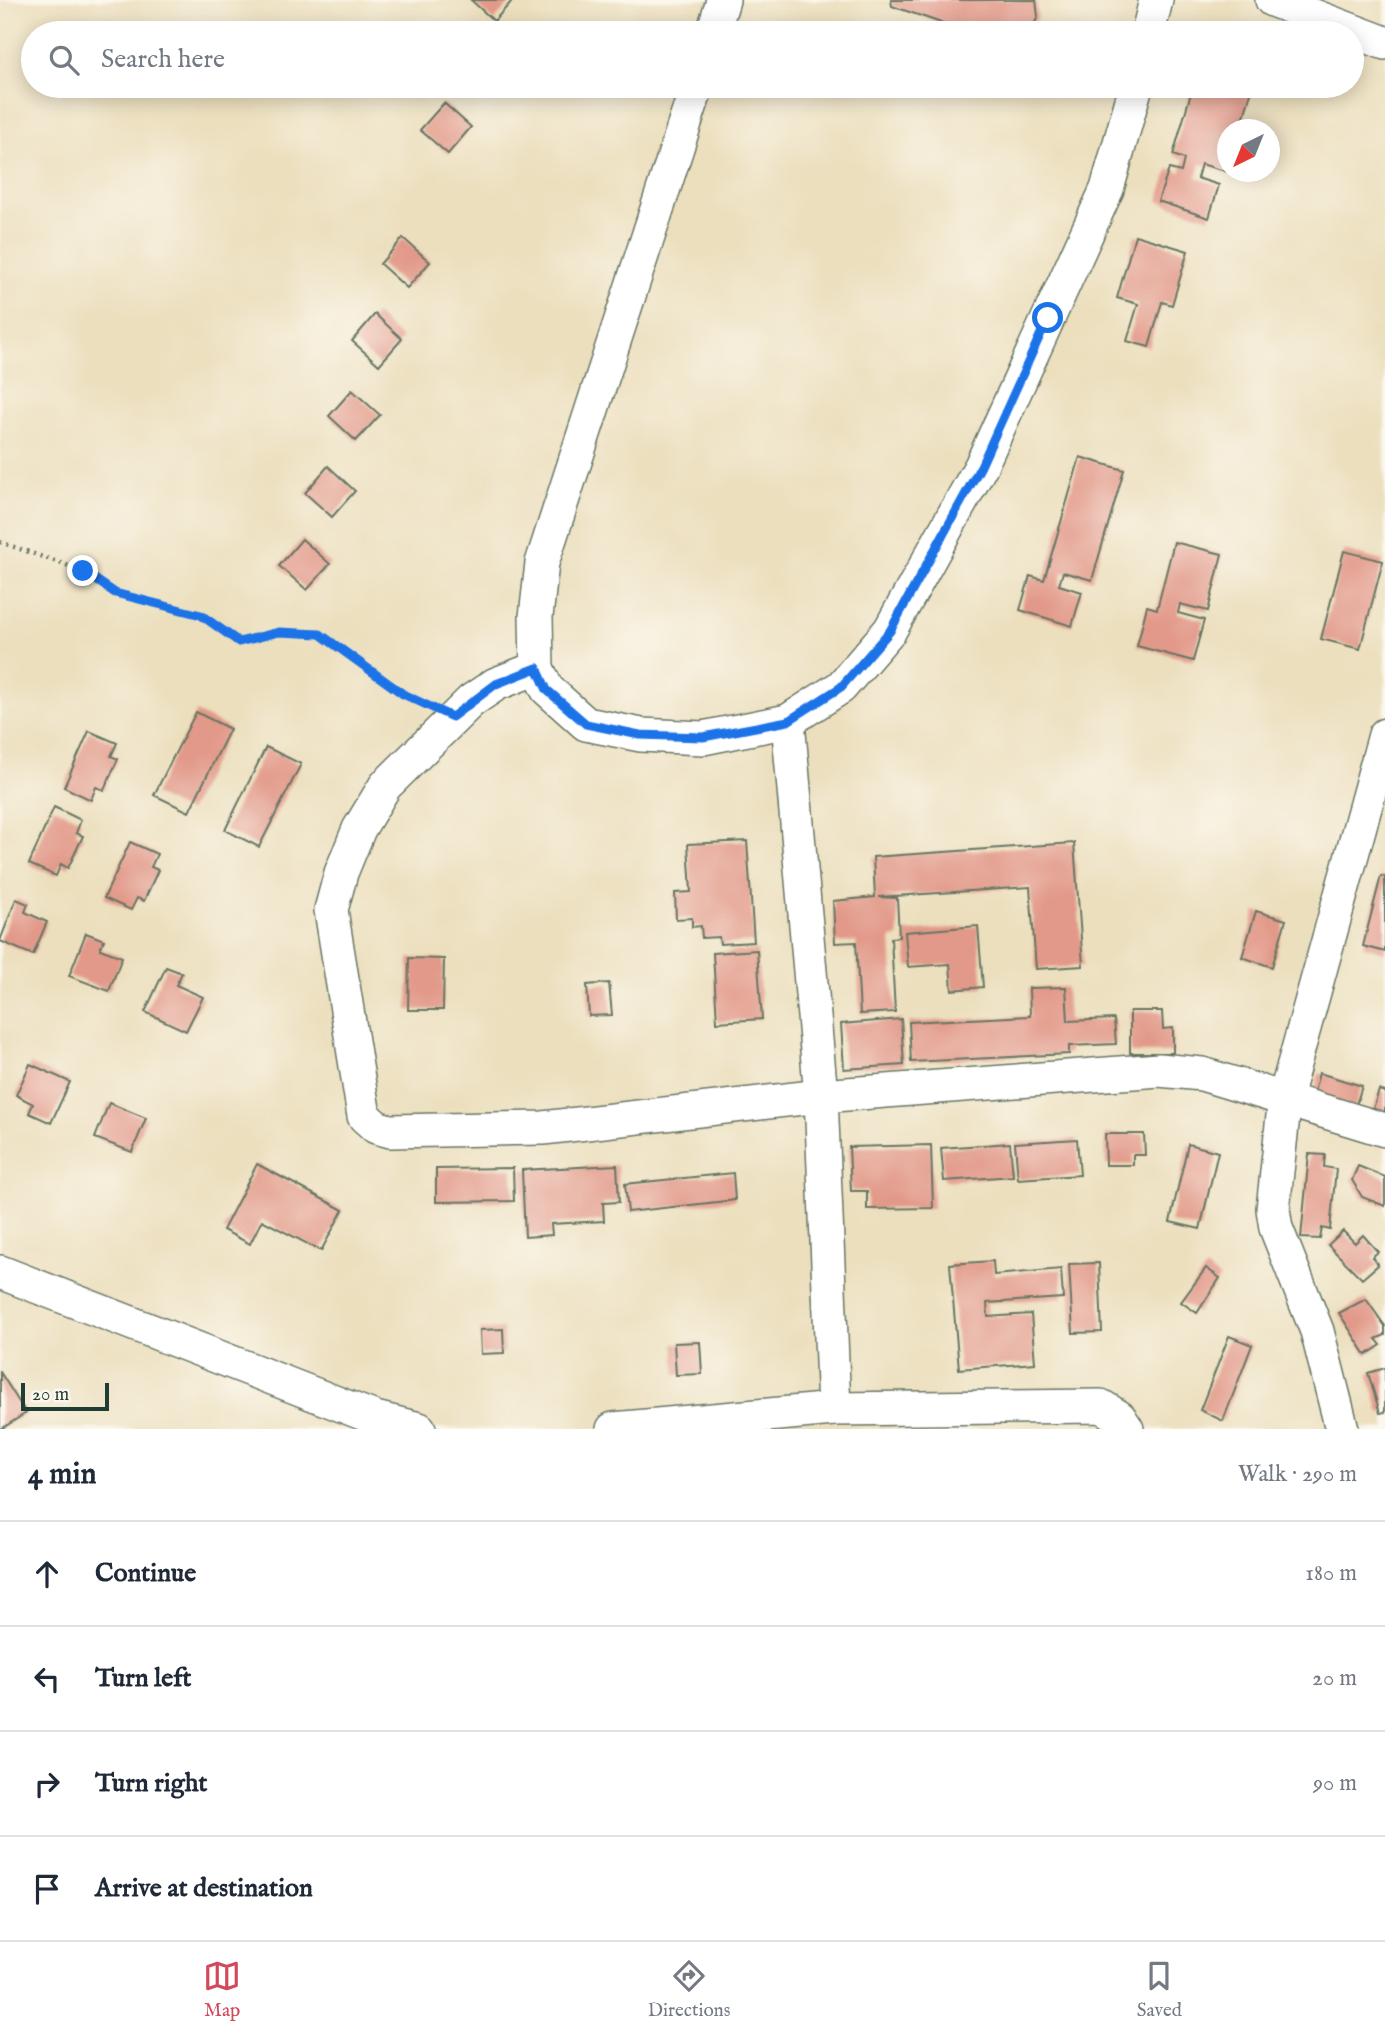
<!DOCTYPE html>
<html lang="en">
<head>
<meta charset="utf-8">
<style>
	body { margin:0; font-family:"IM FELL English",serif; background:#f6f6f7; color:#1f2937 }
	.compass { position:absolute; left:1217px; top:119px; width:63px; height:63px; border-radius:50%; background:#fff; box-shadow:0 4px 18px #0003; rotate:223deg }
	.scale { position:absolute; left:21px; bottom:18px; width:88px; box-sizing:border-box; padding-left:7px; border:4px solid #1f3d34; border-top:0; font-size:19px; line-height:24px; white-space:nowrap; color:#1f3d34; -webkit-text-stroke:5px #fbf7ec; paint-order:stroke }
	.stop { position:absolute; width:21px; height:21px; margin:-16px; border:5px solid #1a73e8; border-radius:50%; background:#fff }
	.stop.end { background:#1a73e8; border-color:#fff; box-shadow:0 2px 7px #0008 }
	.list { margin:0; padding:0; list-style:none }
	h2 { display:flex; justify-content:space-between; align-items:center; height:91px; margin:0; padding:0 28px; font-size:30px }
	h2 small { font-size:23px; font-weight:400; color:#747a83 }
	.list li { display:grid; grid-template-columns:46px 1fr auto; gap:21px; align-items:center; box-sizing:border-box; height:105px; padding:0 28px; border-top:2px solid #e0e1e3 }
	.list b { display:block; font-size:26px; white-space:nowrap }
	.list em { font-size:23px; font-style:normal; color:#747a83 }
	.icon { flex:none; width:38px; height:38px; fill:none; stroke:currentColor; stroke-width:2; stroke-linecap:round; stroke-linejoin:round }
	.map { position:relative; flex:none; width:1385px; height:1429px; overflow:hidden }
	.search { position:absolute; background:#fff; box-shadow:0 4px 18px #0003; left:21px; right:21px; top:21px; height:77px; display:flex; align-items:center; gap:18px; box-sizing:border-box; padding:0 24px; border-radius:38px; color:#747a83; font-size:26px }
	.sheet { height:511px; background:#fff }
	nav { display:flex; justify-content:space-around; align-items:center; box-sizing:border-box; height:98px; border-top:2px solid #e0e1e3; background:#fff; font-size:19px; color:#747a83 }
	nav a { display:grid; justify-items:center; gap:4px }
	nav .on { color:#d1495b }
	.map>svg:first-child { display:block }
</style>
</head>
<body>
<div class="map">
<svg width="1385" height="1429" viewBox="0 0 1385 1429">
	<rect width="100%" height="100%" fill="#fbf7ec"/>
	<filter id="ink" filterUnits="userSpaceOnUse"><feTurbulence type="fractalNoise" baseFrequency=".0143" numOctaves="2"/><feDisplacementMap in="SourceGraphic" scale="14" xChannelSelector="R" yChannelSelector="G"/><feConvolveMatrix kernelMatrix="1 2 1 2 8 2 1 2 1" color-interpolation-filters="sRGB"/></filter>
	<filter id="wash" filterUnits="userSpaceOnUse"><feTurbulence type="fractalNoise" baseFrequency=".00686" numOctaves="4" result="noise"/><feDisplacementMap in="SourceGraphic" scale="28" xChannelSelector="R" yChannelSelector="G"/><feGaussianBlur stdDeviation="1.57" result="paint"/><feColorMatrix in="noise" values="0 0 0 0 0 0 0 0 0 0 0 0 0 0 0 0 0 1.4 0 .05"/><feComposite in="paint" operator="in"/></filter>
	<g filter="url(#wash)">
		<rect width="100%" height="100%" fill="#ecdfbe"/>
		<g id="blocks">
			<g fill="#e29989">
				<path d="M471 0H513L494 21Z"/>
				<path d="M891 0H1036L1038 17 1029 33H970L892 6Z"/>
				<path d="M1193 86H1253L1240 130H1228V172L1201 164 1197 178 1219 185 1209 218 1158 201 1169 169 1181 172 1184 159 1173 155Z"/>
				<path d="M444 103 471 127 448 154 420 130Z"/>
				<path d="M1135 235 1188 251 1172 305 1162 302 1149 347 1127 341 1138 304 1117 298Z"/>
				<path d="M403 238 430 262 407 288 380 264Z"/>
				<path d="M375 314 402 339 379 365 352 341Z"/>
				<path d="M352 390 380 415 356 441 329 416Z"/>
				<path d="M1080 457 1124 470 1092 580 1063 572 1059 585 1082 592 1072 626 1020 610 1030 576 1044 580Z"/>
				<path d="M328 466 355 491 332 517 305 493Z"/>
				<path d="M302 539 330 564 307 590 279 566Z"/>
				<path d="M1174 542 1222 554 1208 611 1180 604 1178 613 1204 620 1193 661 1137 646 1147 606 1157 609Z"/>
				<path d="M1344 551 1383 561 1360 649 1321 639Z"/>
				<path d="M196 712 230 729 189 812 154 795Z"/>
				<path d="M89 731 117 743 111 756 118 759 104 790 96 787 91 800 64 787Z"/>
				<path d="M266 747 301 764 259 847 225 830Z"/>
				<path d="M54 807 81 820 76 833 83 836 68 868 61 864 56 876 29 864Z"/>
				<path d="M747 841 754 942 720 944 719 937 702 938 701 926 692 927V918L676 919 675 893 691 892 688 844Z"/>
				<path d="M130 842 157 854 151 867 158 870 144 901 137 898 131 910 104 898Z"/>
				<path d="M1074 843 1083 966 1036 969 1030 887 879 897 897 898 899 937 891 938 895 1012 860 1014 856 942 835 943 833 901 875 897 873 857Z"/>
				<path d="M1381 876 1385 877V952L1363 946Z"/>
				<path d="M16 899 28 904 25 912 47 922 33 955 0 941Z"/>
				<path d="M1256 911 1286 920 1272 967 1242 957Z"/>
				<path d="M978 926 983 987 952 990 950 964 908 967 905 932Z"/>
				<path d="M86 933 104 940 100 949 122 957 109 991 69 976Z"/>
				<path d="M757 950 762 1019 717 1022 713 953Z"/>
				<path d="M409 958 444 959 443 1010H408Z"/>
				<path d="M166 967 182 973 176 985 203 997 186 1031 145 1012Z"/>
				<path d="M609 983 612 1015 589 1016 587 985Z"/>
				<path d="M1066 987 1068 1021 1114 1019 1116 1044 1069 1046V1054L911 1062 909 1022 1030 1016 1029 988Z"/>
				<path d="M1130 1011H1162L1163 1029 1173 1028V1053H1130Z"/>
				<path d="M901 1019 904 1065 844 1069 841 1024Z"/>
				<path d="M30 1064 70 1082 51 1123 29 1113 33 1104 16 1095Z"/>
				<path d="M1319 1073 1362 1086 1355 1108 1313 1096Z"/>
				<path d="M1379 1090 1385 1092V1116L1372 1112Z"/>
				<path d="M109 1103 146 1118 132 1152 95 1138Z"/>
				<path d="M1105 1134H1144L1145 1155H1133V1165H1106Z"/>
				<path d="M1077 1139 1080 1175 1018 1179 1015 1143Z"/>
				<path d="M1010 1143 1013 1176 944 1181 941 1148Z"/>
				<path d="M1188 1144 1218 1152 1200 1229 1170 1222Z"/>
				<path d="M931 1145 933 1208 867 1209V1191H851L849 1147Z"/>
				<path d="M1309 1154 1325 1155 1324 1167 1336 1169 1330 1230 1322 1228 1320 1239 1301 1238Z"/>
				<path d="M257 1164 343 1210 321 1251 262 1220 250 1244 223 1230Z"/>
				<path d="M617 1165 619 1202 603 1203 604 1221 551 1224 552 1235 525 1237 522 1170Z"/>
				<path d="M1358 1166 1385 1177V1206L1362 1197 1352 1180Z"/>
				<path d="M513 1168 514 1201 436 1202V1169Z"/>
				<path d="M733 1173 735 1200 628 1212 625 1184Z"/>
				<path d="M1343 1231 1355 1243 1363 1235 1378 1252 1372 1257 1378 1265 1362 1279 1328 1245Z"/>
				<path d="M993 1261 994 1275 1061 1269 1063 1298 987 1303 988 1317 1031 1314 1035 1363 959 1369 950 1264Z"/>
				<path d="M1099 1263 1102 1332 1073 1333 1069 1264Z"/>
				<path d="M1206 1268 1220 1278 1197 1313 1181 1302Z"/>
				<path d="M1366 1299 1385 1326V1335L1376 1339 1381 1345 1366 1355 1339 1313Z"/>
				<path d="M503 1329 504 1353 481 1354 480 1330Z"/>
				<path d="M1229 1336 1252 1345 1223 1421 1200 1410Z"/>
				<path d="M700 1342 702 1374 676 1375 674 1343Z"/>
				<path d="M1385 1368V1412L1380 1413 1368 1373Z"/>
				<path d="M0 1372 26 1413 1 1429H0Z"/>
			</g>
		</g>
	</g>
	<g filter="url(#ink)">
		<use href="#blocks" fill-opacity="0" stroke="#677664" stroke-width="2"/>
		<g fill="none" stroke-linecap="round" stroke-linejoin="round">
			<defs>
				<g id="minor">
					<path d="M1272 0 1385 43"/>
					<path d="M713 33 723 0"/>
					<path d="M1148 33 1156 0"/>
					<path d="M697 86 542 563 536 617 537 668 547 689 586 724 641 735 703 738 788 721 841 687 890 630 981 466 1107 189 1136 86"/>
					<path d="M537 668 496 684 471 701 385 786 359 829 341 873 331 910 364 1116 376 1127 390 1131 543 1128 821 1096 1159 1070 1202 1074 1385 1130"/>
					<path d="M0 1272 375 1418 419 1429"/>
					<path d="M834 1409 1101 1406 1119 1417 1127 1429"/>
					<path d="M613 1429 834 1409 821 1096 788 721"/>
					<path d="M1342 1429 1317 1331 1276 1228 1273 1209 1285 1097 1385 735"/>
				</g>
			</defs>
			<use href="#minor" stroke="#677664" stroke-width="36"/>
			<path stroke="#677664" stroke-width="4.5" stroke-dasharray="2 5" stroke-linecap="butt" d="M0 542 83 571 115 593 201 615 239 642 279 632 320 634 403 694 426 704"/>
			<use href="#minor" stroke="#fff" stroke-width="33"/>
		</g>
	</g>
	<g fill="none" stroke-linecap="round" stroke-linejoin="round" filter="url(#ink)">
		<path stroke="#1a73e8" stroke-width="9" d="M83 571 115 593 201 615 239 642 279 632 320 634 403 694 452 717 496 684 537 668 547 690 586 724 640 735 703 737 788 721 841 687 890 631 981 466 1048 318"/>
	</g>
</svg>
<svg class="compass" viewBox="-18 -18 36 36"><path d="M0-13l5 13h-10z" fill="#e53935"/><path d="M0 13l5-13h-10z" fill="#747a83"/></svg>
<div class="scale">20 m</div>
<div class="stop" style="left:1048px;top:318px"></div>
<div class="stop end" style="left:83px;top:571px"></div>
<div class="search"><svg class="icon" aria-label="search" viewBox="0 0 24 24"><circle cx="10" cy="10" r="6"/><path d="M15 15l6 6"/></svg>Search here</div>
</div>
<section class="sheet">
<h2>4 min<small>Walk · 290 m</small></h2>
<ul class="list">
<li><svg class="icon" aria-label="ahead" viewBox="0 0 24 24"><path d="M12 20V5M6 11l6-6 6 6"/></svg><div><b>Continue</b></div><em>180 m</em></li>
<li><svg class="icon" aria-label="left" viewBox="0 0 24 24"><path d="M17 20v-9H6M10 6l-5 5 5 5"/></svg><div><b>Turn left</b></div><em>20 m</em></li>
<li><svg class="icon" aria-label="right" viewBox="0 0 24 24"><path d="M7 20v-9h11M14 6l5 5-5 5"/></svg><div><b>Turn right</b></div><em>90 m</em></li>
<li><svg class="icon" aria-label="arrive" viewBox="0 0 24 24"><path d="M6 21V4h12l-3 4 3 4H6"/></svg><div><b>Arrive at destination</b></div></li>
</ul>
</section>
<nav>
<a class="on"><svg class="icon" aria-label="map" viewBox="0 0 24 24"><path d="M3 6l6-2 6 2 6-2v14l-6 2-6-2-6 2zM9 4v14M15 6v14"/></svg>Map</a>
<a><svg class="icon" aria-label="directions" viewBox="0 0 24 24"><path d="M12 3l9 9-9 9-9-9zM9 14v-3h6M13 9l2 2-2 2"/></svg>Directions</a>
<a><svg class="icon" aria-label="saved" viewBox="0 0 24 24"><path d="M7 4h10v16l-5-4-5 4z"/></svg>Saved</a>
</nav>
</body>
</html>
